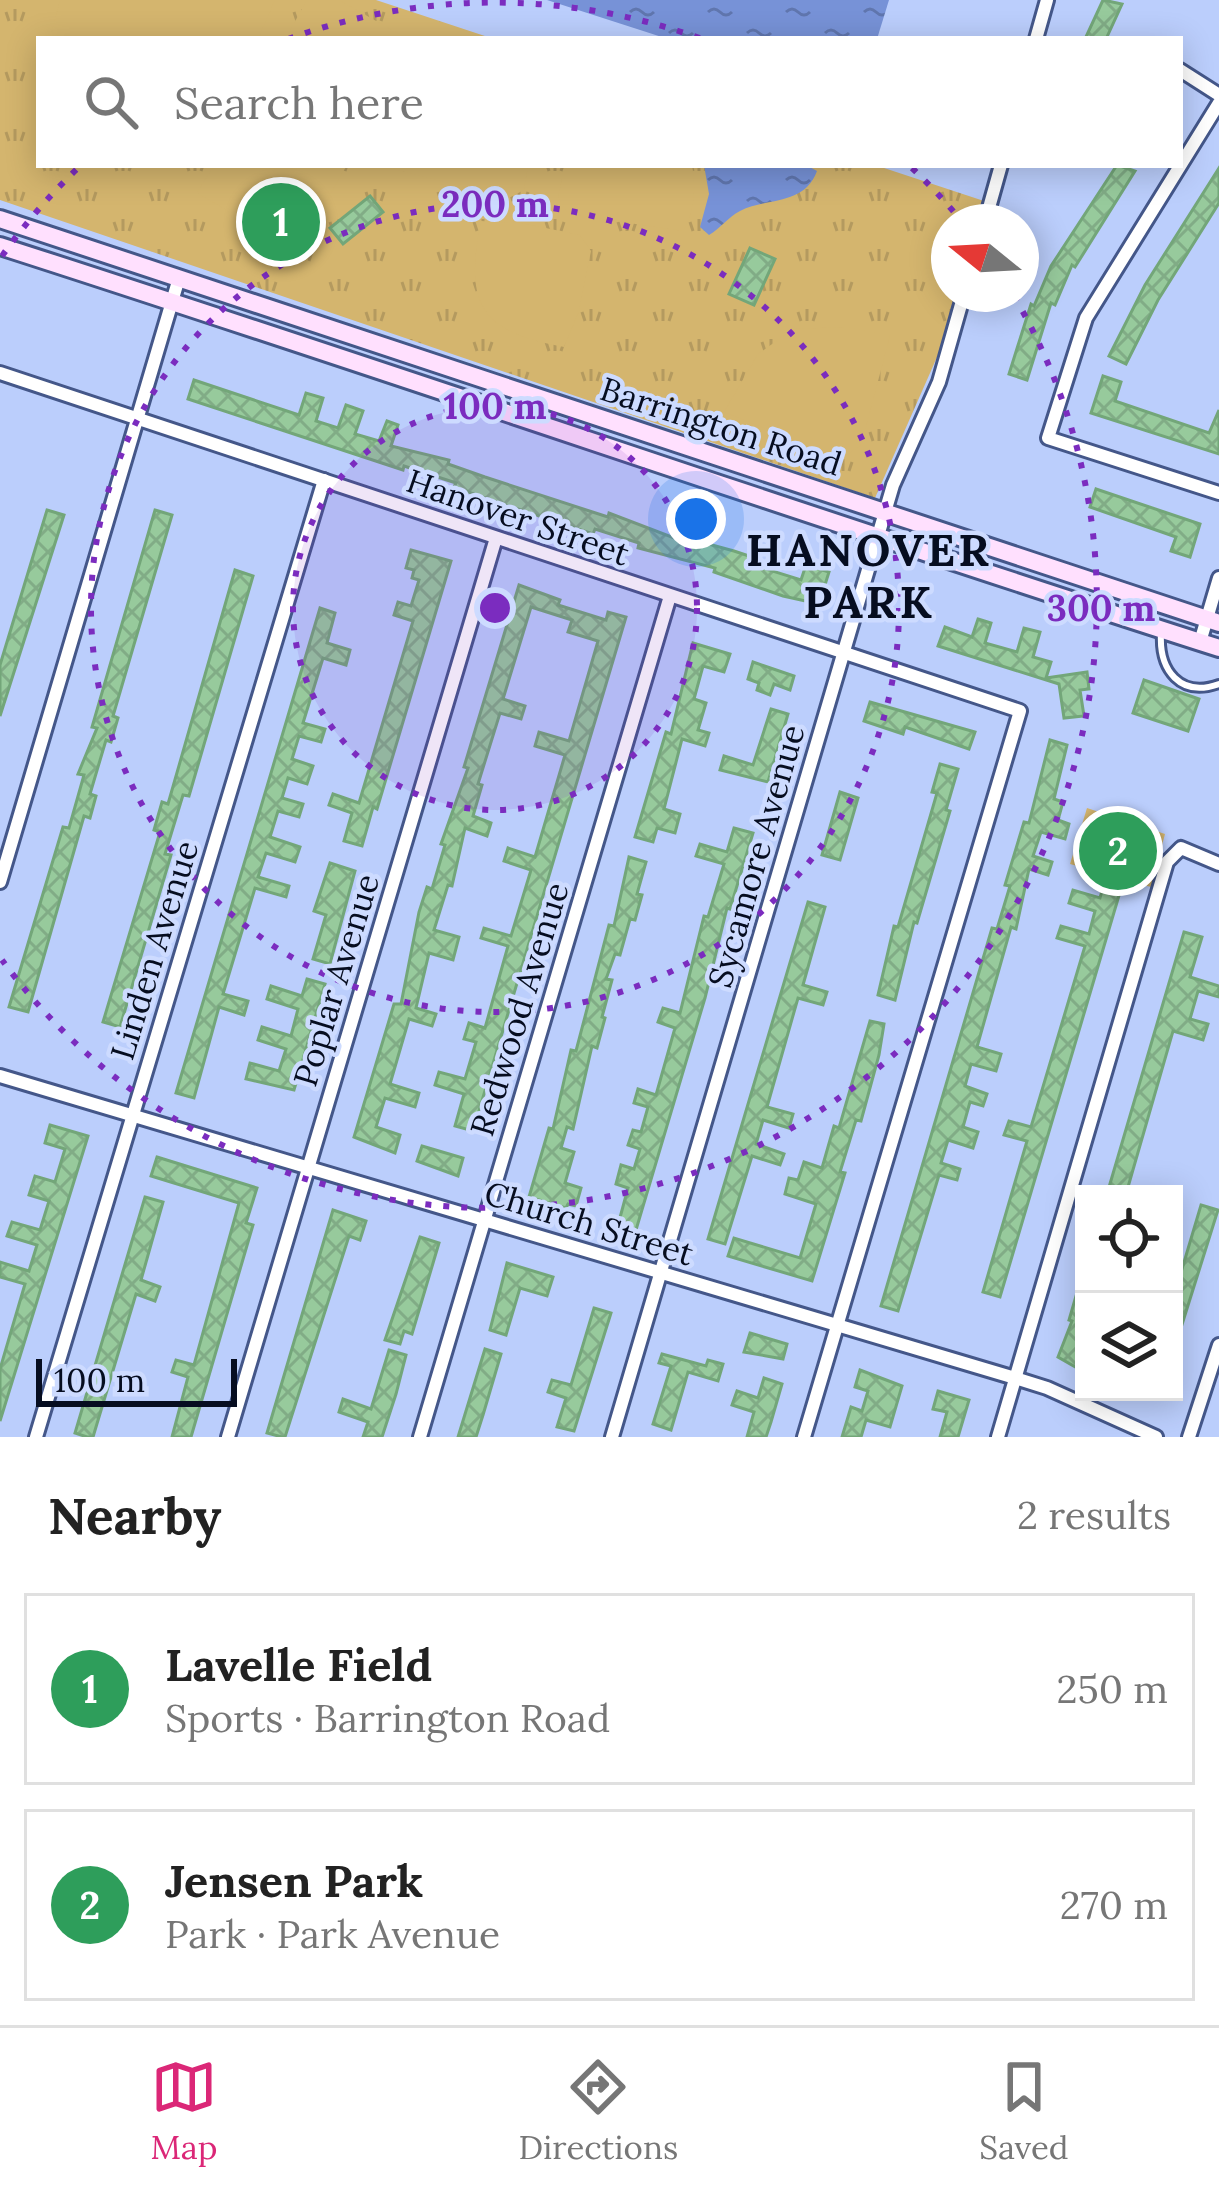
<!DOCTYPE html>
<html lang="en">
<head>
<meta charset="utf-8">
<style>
	body { margin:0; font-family:Lora,serif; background:#f6f6f6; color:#222 }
	.controls { position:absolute; right:36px; bottom:36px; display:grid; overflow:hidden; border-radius:0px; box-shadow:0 6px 30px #0003 }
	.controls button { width:108px; height:108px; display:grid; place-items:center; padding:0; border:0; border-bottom:3px solid #e0e0e0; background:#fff; color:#222; font:60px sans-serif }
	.compass { position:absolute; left:931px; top:204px; width:108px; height:108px; border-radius:50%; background:#fff; box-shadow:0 6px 30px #0003; rotate:288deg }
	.scale { position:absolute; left:36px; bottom:30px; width:201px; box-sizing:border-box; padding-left:12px; border:6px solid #060d20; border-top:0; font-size:33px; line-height:42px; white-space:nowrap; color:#060d20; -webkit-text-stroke:9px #cddbff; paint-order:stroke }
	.you { position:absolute; left:696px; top:519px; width:42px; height:42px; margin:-30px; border:9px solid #fff; border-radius:50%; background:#1a73e8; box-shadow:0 0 0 18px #1a73e833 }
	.badge { display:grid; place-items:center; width:78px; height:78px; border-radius:50%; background:#db2777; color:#fff; font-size:39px; font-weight:700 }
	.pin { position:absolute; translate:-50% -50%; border:6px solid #fff; box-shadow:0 3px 12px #0006 }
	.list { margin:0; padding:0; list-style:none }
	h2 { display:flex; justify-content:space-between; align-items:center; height:156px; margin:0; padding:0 48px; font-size:51px }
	h2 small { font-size:39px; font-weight:400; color:#767676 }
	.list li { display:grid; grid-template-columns:78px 1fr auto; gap:36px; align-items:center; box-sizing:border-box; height:192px; margin:0 24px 24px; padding:0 24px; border:3px solid #e0e0e0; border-radius:0px }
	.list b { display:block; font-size:45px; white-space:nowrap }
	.list p { margin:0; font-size:39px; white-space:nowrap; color:#767676 }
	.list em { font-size:39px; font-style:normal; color:#767676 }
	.icon { flex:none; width:66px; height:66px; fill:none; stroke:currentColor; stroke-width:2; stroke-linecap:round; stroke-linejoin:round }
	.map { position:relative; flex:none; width:1219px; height:1437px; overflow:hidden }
	.search { position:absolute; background:#fff; box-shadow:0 6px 30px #0003; left:36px; right:36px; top:36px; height:132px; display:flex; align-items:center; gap:30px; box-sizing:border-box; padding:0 42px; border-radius:0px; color:#767676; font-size:45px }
	.sheet { height:588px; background:#fff }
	nav { display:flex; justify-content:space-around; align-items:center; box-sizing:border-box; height:168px; border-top:3px solid #e0e0e0; background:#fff; font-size:33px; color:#767676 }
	nav a { display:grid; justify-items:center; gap:6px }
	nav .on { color:#db2777 }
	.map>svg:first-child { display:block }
</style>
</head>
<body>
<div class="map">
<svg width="1219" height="1437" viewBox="0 0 1219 1437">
	<defs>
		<pattern id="park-tufts" width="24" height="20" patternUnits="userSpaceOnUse" patternTransform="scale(3)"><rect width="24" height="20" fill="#d4b56e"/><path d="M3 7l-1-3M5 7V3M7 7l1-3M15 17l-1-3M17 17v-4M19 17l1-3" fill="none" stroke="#b49a5f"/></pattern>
		<pattern id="water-ripples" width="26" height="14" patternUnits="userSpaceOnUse" patternTransform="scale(3)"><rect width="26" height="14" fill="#7792d7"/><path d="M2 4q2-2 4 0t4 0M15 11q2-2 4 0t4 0" fill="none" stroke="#6076ae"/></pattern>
		<pattern id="building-cross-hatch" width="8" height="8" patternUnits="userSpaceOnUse" patternTransform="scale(3)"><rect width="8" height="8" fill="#97ca9c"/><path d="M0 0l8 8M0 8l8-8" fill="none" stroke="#81ac86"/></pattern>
	</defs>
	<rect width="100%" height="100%" fill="#bbcefc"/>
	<g fill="url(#park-tufts)">
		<path d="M0 0H376L494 39H39V165H875L984 201 978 222H949V294H958L945 339 875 498 0 200Z"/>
		<path d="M1087 808 1165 834 1151 887 1070 864Z"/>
	</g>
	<g fill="#d4b56e">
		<path d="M60 0H275L258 39H50Z"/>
		<path d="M307 0H339L408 39H285Z"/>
		<path d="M214 165H347L298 251 197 193Z"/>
		<path d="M528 165 524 190 509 198 381 166Z"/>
		<path d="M565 165H692C696 187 695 211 683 231L568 214 558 197Z"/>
		<path d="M481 221 521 223 580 235 591 251 579 311 564 347C480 332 464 304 481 221Z"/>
		<path d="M845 327 890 336 861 445 841 459 724 412 758 354 793 329Z"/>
	</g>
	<g fill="url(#water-ripples)">
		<path d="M547 0H889L877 39H668Z"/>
		<path d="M704 165H806L817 171C804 206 768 197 740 211 728 217 720 229 709 235L700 227 709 194Z"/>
	</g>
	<g fill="url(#building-cross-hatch)" stroke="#73a679" stroke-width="3">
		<path d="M1103 0 1122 4 1106 39H1085Z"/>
		<path d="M1117 165 1135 171 1075 267 1072 265 1055 305 1051 303 1027 380 1009 374 1031 304 1034 306 1051 266Z"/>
		<path d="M1219 168V203L1158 300 1126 364 1109 356 1145 285Z"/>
		<path d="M370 196 383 212 343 244 330 228Z"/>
		<path d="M750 248 775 259 754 305 729 294Z"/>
		<path d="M1103 376 1121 382 1115 401 1209 433 1219 410V454L1091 413Z"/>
		<path d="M194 380 299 415 306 393 323 398 316 421 338 428 346 405 363 411 355 434 379 441 387 421 398 425 391 446 449 460 448 464 485 477 608 517 609 513 682 541 683 537 734 551 752 557 750 564 801 580 806 565 829 572 819 604 783 596 714 572 715 568 638 548 639 543 595 529 593 534 485 498 454 487 456 483 404 466 403 470 188 399Z"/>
		<path d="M1096 489 1200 524 1190 557 1171 551 1176 537 1090 507Z"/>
		<path d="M47 510 64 515 0 716V665Z"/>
		<path d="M155 510 172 515 113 716 118 718 111 742 106 740 90 794 96 796 90 818 84 816 28 1012 9 1007 63 827 69 828 84 775 78 774 97 728 92 727Z"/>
		<path d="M411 550 451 561 377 809 373 807 362 846 344 841 352 813 329 805 333 794 359 803 413 621 394 615 398 602 411 606 419 580 412 578 414 570 406 568Z"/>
		<path d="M235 570 253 576 189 796 183 795 165 854 171 855 120 1027 103 1022 160 832 154 830 162 802 168 804Z"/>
		<path d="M519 585 560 600 558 605 606 620 608 612 626 617 473 1131 455 1126 464 1094 435 1085 439 1072 465 1079 476 1042 464 1039 469 1023 485 1028 508 946 481 938 484 928 511 936 531 870 504 861 508 848 535 857 565 755 535 746 539 732 569 741 598 641 568 632 572 620 531 607 503 699 525 706 521 719 500 713 478 784 482 785 473 816 491 823 487 836 465 828 452 886 448 885 434 930 459 937 453 960 429 953 416 1008 436 1014 432 1026 409 1019 390 1084 419 1093 415 1107 385 1098 376 1127 400 1135 395 1153 354 1137 394 1004H401L419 912 427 887 432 889 445 845 441 844 468 768 464 767Z"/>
		<path d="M320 608 335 613 327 643 350 650 346 665 323 658 303 723 325 729 321 742 299 736 292 759 313 766 307 784 288 778 282 798 303 804 299 817 278 811 270 837 300 847 295 862 266 853 258 877 289 886 286 897 255 888 223 994 248 1001 244 1015 219 1007 194 1098 176 1093Z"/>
		<path d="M978 619 991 623 985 643 1017 652 1024 628 1040 632 1033 657 1051 662 1046 678 1087 672 1089 689 1080 690 1084 716 1064 718 1059 684 938 646 945 627 972 637Z"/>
		<path d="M693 643 730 654 724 672 703 666 694 699 706 703 698 730 709 733 705 746 682 739 664 809 680 814 675 833 657 828 653 842 635 837 666 732 671 734Z"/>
		<path d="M753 662 794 676 790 690 774 684 770 695 757 690 759 683 748 679Z"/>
		<path d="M1144 680 1199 699 1188 731 1133 713Z"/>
		<path d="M870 702 975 732 969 749 905 727 903 734 864 721Z"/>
		<path d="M771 709 788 714 768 782 720 770 724 756 753 765Z"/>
		<path d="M1050 740 1067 745 1054 799 1063 802 1058 820 1069 824 1065 839 1041 832 1033 856 1052 862 1048 875 1029 869 1016 929 1011 927 977 1047 1001 1054 996 1071 971 1064 965 1086 987 1094 983 1106 970 1102 963 1127 978 1132 973 1148 948 1140 941 1163 960 1169 957 1180 939 1175 898 1311 881 1306 992 928 997 929 1010 886 1005 885 1024 822 1029 823Z"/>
		<path d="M940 764 958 769 946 810 950 811 917 923 914 922 895 1000 878 995 894 926 898 927 937 793 932 792Z"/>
		<path d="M840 792 858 798 840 860 822 855Z"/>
		<path d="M734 828 753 833 730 909 727 908 705 998 636 1230 618 1225 628 1188 616 1184 621 1165 634 1169 640 1149 628 1145 633 1130 641 1132 648 1107 634 1103 638 1089 656 1095 675 1028 658 1022 663 1008 680 1013 704 916 708 917 724 864 696 856 700 844 727 852Z"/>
		<path d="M629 857 646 862 637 894 642 895 635 920 630 919 620 955 615 954 606 979 612 980 602 1017 605 1018 597 1048 592 1046 573 1129 567 1127 561 1148 574 1152 565 1183 581 1188 576 1206 568 1204 566 1208 529 1197 549 1128 553 1129 571 1050 576 1051 609 925 614 926Z"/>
		<path d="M330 863 355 871 330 964 313 959 326 915 314 911Z"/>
		<path d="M1106 877 1123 882 1000 1297 983 1292 1027 1141 1004 1135 1009 1121 1031 1127 1085 946 1057 938 1061 926 1089 934 1095 911 1069 903 1073 890 1100 898Z"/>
		<path d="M808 902 825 907 803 985 827 992 823 1005 798 998 767 1107 793 1114 789 1128 763 1120 756 1144 784 1154 780 1165 752 1156 725 1244 708 1239Z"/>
		<path d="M1184 932 1202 937 1190 977 1219 986V997L1198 991 1190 1019 1208 1024 1203 1040 1173 1031 1126 1194H1107Z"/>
		<path d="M307 979 325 984 294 1090 246 1079 250 1063 279 1071 286 1049 258 1040 262 1027 291 1036 298 1009 267 999 271 986 302 996Z"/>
		<path d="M870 1021 884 1024 879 1055 861 1121 856 1120 840 1172 845 1173 812 1281 728 1256 734 1238 800 1258 816 1204 785 1194 789 1178 798 1180 804 1162 822 1168 834 1126 839 1128Z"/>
		<path d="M50 1125 88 1136 0 1421V1369L25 1284 0 1277V1262L29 1271 37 1245 7 1236 12 1222 40 1230 49 1201 29 1195 35 1176 55 1182 65 1149 45 1143Z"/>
		<path d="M422 1146 463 1158 458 1176 417 1161Z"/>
		<path d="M157 1157 257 1188 246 1223 253 1225 191 1437H172L188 1377 172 1372 176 1360 194 1365 239 1203 151 1176Z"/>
		<path d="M145 1197 163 1202 141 1280 160 1287 155 1301 136 1294 93 1437H87L75 1433Z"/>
		<path d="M1201 1205 1218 1210 1174 1350V1296Z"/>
		<path d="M333 1210 366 1221 360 1240 349 1236 285 1437H282L267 1433Z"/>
		<path d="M420 1237 439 1243 412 1334 404 1331 400 1344 385 1340Z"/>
		<path d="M507 1263 553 1277 547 1296 520 1288 506 1335 490 1330Z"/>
		<path d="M1081 1279 1084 1280V1372L1058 1357 1072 1321 1069 1320Z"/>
		<path d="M594 1308 611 1313 574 1431 557 1427 566 1398 548 1392 552 1380 571 1385Z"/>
		<path d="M750 1333 787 1344 783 1359 744 1352Z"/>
		<path d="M485 1349 501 1354 483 1415 476 1437H458Z"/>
		<path d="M389 1350 406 1355 396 1394 382 1437H363L368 1422 339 1412 343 1399 371 1409Z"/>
		<path d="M662 1354 706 1366 708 1360 723 1364 718 1381 688 1372 671 1430 653 1424 671 1366 659 1363Z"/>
		<path d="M860 1370 902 1386 890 1427 866 1420 861 1437H842L851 1407 862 1411 868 1391 855 1387Z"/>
		<path d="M764 1378 782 1384 771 1422 766 1437H747L754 1412 732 1405 737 1391 758 1398Z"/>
		<path d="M938 1391 969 1400 958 1437H940L947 1412 933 1409Z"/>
	</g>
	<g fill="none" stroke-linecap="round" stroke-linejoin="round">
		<defs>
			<path id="lane" d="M1161 634C1159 670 1180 698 1219 684"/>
			<g id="street">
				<path d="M1036 39 1047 0"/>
				<path d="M1180 70 1219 95"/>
				<path d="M1219 103 1086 318 1048 438 1219 493"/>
				<path d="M985 222 1001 165"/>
				<path d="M0 373 1020 711 804 1437"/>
				<path d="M1200 642 1219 578"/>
				<path d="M0 882 179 278"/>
				<path d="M0 1076 1015 1378 1047 1388 1156 1437"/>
				<path d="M36 1437 324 480"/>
				<path d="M228 1437 496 538"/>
				<path d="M420 1437 670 596"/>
				<path d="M612 1437 893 485 939 382 964 294"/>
				<path d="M998 1437 1167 862 1181 848 1219 864"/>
				<path d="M1189 1437 1219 1345"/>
			</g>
			<g id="secondary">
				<path d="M0 219 1219 623"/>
				<path d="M0 246C408 377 812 518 1219 648"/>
			</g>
		</defs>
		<use href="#lane" stroke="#445789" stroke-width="12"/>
		<use href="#street" stroke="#445789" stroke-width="18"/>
		<use href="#secondary" stroke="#445789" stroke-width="22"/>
		<path stroke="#7685a8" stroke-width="3" stroke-dasharray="6 6" stroke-linecap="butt" d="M1128 850 1155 858"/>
		<use href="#lane" stroke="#fff" stroke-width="6"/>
		<use href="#street" stroke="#fff" stroke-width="12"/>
		<use href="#secondary" stroke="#ffe0fe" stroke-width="16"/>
	</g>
	<circle cx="495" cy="608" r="202" fill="#7b2cbf" fill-opacity=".12"/>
	<g fill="none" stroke="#7b2cbf" stroke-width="6" stroke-dasharray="6 12">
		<circle cx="495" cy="608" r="202"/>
		<circle cx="495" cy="608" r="404"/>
		<path d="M2 256A606 606 0 0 1 78 168M288 39A606 606 0 0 1 702 39M912 168A606 606 0 0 1 959 218M1014 296A606 606 0 0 1 2 960"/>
	</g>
	<g text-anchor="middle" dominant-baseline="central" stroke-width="9" stroke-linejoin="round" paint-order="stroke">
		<g font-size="33" fill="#060d20" stroke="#cddbff">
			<text transform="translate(721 426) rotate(18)">Barrington Road</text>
			<text transform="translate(518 517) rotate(19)">Hanover Street</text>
			<text transform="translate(756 856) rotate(-74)">Sycamore Avenue</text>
			<text transform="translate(154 950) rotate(-73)">Linden Avenue</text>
			<text transform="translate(336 980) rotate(-73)">Poplar Avenue</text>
			<text transform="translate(519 1009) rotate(-73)">Redwood Avenue</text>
			<text transform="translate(589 1223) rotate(17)">Church Street</text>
		</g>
		<g font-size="45" font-weight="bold" letter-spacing="3" fill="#060d20" stroke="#cddbff">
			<text x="869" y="549">HANOVER<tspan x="869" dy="52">PARK</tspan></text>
		</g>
	</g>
	<circle cx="495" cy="608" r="18" fill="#7b2cbf" stroke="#cddbff" stroke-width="6"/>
	<g font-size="36" text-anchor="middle" font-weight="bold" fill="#7b2cbf" stroke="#cddbff" stroke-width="9" stroke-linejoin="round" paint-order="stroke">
		<text x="495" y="217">200 m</text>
		<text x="495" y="419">100 m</text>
		<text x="1101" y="621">300 m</text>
	</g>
</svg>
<div class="controls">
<button><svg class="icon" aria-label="locate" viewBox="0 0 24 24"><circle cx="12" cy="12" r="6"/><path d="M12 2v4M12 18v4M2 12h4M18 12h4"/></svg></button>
<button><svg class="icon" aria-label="layers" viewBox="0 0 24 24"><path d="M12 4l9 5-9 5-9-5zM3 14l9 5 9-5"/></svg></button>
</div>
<svg class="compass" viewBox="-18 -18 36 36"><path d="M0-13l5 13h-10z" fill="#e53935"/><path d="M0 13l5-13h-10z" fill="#767676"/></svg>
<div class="scale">100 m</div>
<div class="you"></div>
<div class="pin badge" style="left:281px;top:222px;background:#2e9e5b">1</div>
<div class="pin badge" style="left:1118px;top:851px;background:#2e9e5b">2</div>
<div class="search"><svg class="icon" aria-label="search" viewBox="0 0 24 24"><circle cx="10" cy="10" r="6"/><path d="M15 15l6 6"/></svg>Search here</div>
</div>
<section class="sheet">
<h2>Nearby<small>2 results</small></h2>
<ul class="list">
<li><span class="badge" style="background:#2e9e5b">1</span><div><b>Lavelle Field</b><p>Sports · Barrington Road</p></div><em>250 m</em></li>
<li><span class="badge" style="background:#2e9e5b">2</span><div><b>Jensen Park</b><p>Park · Park Avenue</p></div><em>270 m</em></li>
</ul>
</section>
<nav>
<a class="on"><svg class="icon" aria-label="map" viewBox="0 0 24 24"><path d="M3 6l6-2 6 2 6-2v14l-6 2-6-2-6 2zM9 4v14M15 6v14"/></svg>Map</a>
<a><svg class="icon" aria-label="directions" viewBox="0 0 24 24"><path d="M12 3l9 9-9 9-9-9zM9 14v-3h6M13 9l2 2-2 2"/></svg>Directions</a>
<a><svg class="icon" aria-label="saved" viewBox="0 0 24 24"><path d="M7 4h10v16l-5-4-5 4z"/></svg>Saved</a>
</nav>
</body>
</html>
